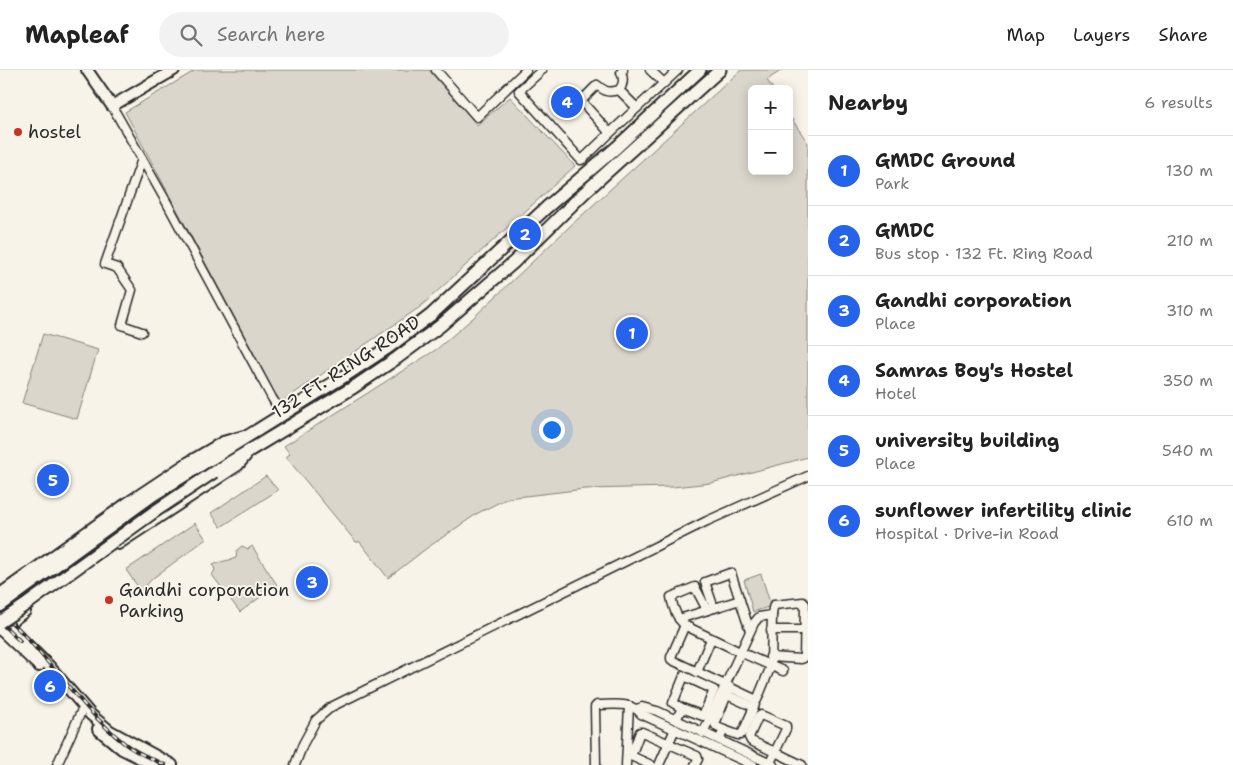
<!DOCTYPE html>
<html lang="en">
<head>
<meta charset="utf-8">
<style>
	body { margin:0; font-family:"Shantell Sans",sans-serif; background:#f2f2f2; color:#222 }
	.controls { position:absolute; right:15px; top:15px; display:grid; overflow:hidden; border-radius:8px; box-shadow:0 2px 12px #0003 }
	.controls button { width:45px; height:45px; display:grid; place-items:center; padding:0; border:0; border-bottom:1px solid #e0e0e0; background:#fff; color:#222; font:25px sans-serif }
	.you { position:absolute; left:551px; top:359px; width:18px; height:18px; margin:-12px; border:4px solid #fff; border-radius:50%; background:#1a73e8; box-shadow:0 0 0 8px #1a73e833 }
	.badge { display:grid; place-items:center; width:32px; height:32px; border-radius:50%; background:#2563eb; color:#fff; font-size:16px; font-weight:700 }
	.pin { position:absolute; translate:-50% -50%; border:2px solid #fff; box-shadow:0 1px 5px #0006 }
	.list { margin:0; padding:0; list-style:none }
	h2 { display:flex; justify-content:space-between; align-items:center; height:65px; margin:0; padding:0 20px; font-size:21px }
	h2 small { font-size:16px; font-weight:400; color:#767676 }
	.list li { display:grid; grid-template-columns:32px 1fr auto; gap:15px; align-items:center; box-sizing:border-box; height:70px; padding:0 20px; border-top:1px solid #e0e0e0 }
	.list b { display:block; font-size:19px; white-space:nowrap }
	.list p { margin:0; font-size:16px; white-space:nowrap; color:#767676 }
	.list em { font-size:16px; font-style:normal; color:#767676 }
	.icon { flex:none; width:28px; height:28px; fill:none; stroke:currentColor; stroke-width:2; stroke-linecap:round; stroke-linejoin:round }
	.map { position:relative; flex:none; width:808px; height:695px; overflow:hidden }
	header { display:flex; align-items:center; gap:30px; box-sizing:border-box; height:70px; padding:0 25px; background:#fff; border-bottom:1px solid #e0e0e0 }
	header strong { font-size:24px }
	nav { display:flex; gap:28px; margin-inline-start:auto; font-size:18px }
	.search { width:350px; height:45px; background:#f2f2f2; display:flex; align-items:center; gap:12px; box-sizing:border-box; padding:0 18px; border-radius:28px; color:#767676; font-size:19px }
	main { display:flex }
	aside { flex:1; background:#fff }
	.map>svg:first-child { display:block }
</style>
</head>
<body>
<header>
<strong>Mapleaf</strong>
<div class="search"><svg class="icon" aria-label="search" viewBox="0 0 24 24"><circle cx="10" cy="10" r="6"/><path d="M15 15l6 6"/></svg>Search here</div>
<nav><a>Map</a><a>Layers</a><a>Share</a></nav>
</header>
<main>
<div class="map">
<svg width="808" height="695" viewBox="0 0 808 695">
	<rect width="100%" height="100%" fill="#f7f3e8"/>
	<filter id="ink" filterUnits="userSpaceOnUse"><feTurbulence type="fractalNoise" baseFrequency=".02" numOctaves="2"/><feDisplacementMap in="SourceGraphic" scale="10" xChannelSelector="R" yChannelSelector="G"/><feConvolveMatrix kernelMatrix="1 2 1 2 8 2 1 2 1" color-interpolation-filters="sRGB"/></filter>
	<g filter="url(#ink)">
		<g fill="#dad6cc" stroke="#82807c">
			<path d="M196 0H429L477 55 510 27 575 96 420 237 280 333 125 42Z"/>
			<path d="M741 0H782L767 10 773 19H752V101H789V45L808 73V387L711 413 673 417 585 419 508 428 478 443 427 478 388 508 360 472H356L286 387 290 384 284 376 437 279 473 248 568 158Z"/>
			<path d="M43 264 98 280 77 349 22 333Z"/>
			<path d="M266 406 278 420 221 457 211 443Z"/>
			<path d="M195 453 206 469 153 508 141 521 126 500Z"/>
			<path d="M242 476 248 479 252 476 277 515 240 542 212 505 215 500 213 495C220 491 228 491 236 488L237 480Z"/>
			<path d="M761 504 771 536 753 542 744 510Z"/>
		</g>
		<g fill="none" stroke-linecap="round" stroke-linejoin="round">
			<defs>
				<g id="street">
					<path d="M436 0 477 47 526 0"/>
					<path d="M542 0 519 21 581 90 583 89 610 63 678 0"/>
					<path d="M650 0 664 13"/>
					<path d="M619 20 637 38"/>
					<path d="M112 36 167 133 272 328 282 344"/>
					<path d="M610 63 581 31 597 15C606 22 608 23 619 20 624 14 624 9 621 2L623 0"/>
					<path d="M142 89 105 194 117 198 132 220 122 255 142 262"/>
					<path d="M714 538 705 512 730 503H731L750 561"/>
					<path d="M707 540 695 517 671 527C673 538 677 549 686 556L740 582 783 601"/>
					<path d="M679 549 740 530"/>
					<path d="M685 555 671 587V589L672 590 725 615 757 630 771 596 772 545 759 547 754 553 703 663"/>
					<path d="M771 560H805"/>
					<path d="M770 587 801 589 804 588 805 534 803 532 774 535 773 538 772 545"/>
					<path d="M697 602 711 569"/>
					<path d="M727 625 754 637 755 634"/>
					<path d="M637 639 642 637 657 641 773 695"/>
					<path d="M676 650 682 638 673 633 684 606 714 620 703 646 682 638"/>
					<path d="M724 660 738 665H740L743 662 754 637"/>
					<path d="M719 670 724 660 717 657 715 654 730 617"/>
					<path d="M770 693 775 682 751 671 749 667 758 647 761 645 786 656V659L775 682 802 695"/>
					<path d="M57 695 81 642"/>
					<path d="M295 695 303 674 316 650 331 637 707 451 808 406"/>
					<path d="M596 695 595 637 597 635C612 635 631 631 641 644L753 695"/>
					<path d="M626 695 629 636"/>
					<path d="M651 695 631 686 640 662H642L697 686 698 689 695 695"/>
					<path d="M659 695 675 659"/>
				</g>
				<g id="secondary">
					<path d="M87 0 112 36 174 0"/>
					<path d="M118 474 238 395 247 384"/>
					<path d="M0 524 126 434 189 392 223 372 244 366"/>
					<path d="M3 551 49 596 91 645 110 661 172 695"/>
					<path d="M0 559 39 596"/>
					<path d="M0 560 25 541"/>
					<path d="M98 659 122 679 154 695"/>
				</g>
				<g id="primary">
					<path d="M214 402 354 317 397 288 440 256 514 192 585 122 720 0"/>
					<path d="M0 536 153 425 346 305 389 277 431 245 547 137 617 77 700 0"/>
				</g>
			</defs>
			<use href="#street" stroke="#2b2b2b" stroke-width="11"/>
			<use href="#secondary" stroke="#2b2b2b" stroke-width="14"/>
			<use href="#primary" stroke="#2b2b2b" stroke-width="15"/>
			<use href="#street" stroke="#f7f3e8" stroke-width="8"/>
			<use href="#secondary" stroke="#f7f3e8" stroke-width="10"/>
			<use href="#primary" stroke="#f7f3e8" stroke-width="11"/>
			<defs>
				<g id="rail">
					<path d="M0 543C21 558 36 579 53 598 74 623 99 653 124 673 136 683 151 688 165 695"/>
					<path d="M0 552 20 571"/>
				</g>
			</defs>
			<use href="#rail" stroke="#2b2b2b" stroke-width="4"/>
			<use href="#rail" stroke="#f7f3e8" stroke-width="2" stroke-dasharray="5.5" stroke-linecap="butt"/>
			<defs>
				<path id="primary-bridge" d="M0 552 27 534 154 442 214 402"/>
			</defs>
			<use href="#primary-bridge" stroke="#2b2b2b" stroke-width="15" stroke-linecap="butt"/>
			<use href="#primary-bridge" stroke="#f7f3e8" stroke-width="11"/>
		</g>
	</g>
	<g fill="#c8321e" stroke="#f7f3e8" stroke-width="2">
		<circle cx="18" cy="62" r="5"/>
		<circle cx="109" cy="530" r="5"/>
	</g>
	<g text-anchor="middle" dominant-baseline="central" stroke-width="4" stroke-linejoin="round" paint-order="stroke">
		<g font-size="18" fill="#2b2b2b" stroke="#f7f3e8" text-anchor="start">
			<text x="28" y="62">hostel</text>
			<text x="119" y="520">Gandhi corporation<tspan x="119" dy="21">Parking</tspan></text>
		</g>
		<g font-size="18" fill="#2b2b2b" stroke="#f7f3e8">
			<text transform="translate(346 297) rotate(-33)">132 FT. RING ROAD</text>
		</g>
	</g>
</svg>
<div class="controls">
<button>+</button>
<button>−</button>
</div>
<div class="you"></div>
<div class="pin badge" style="left:632px;top:263px">1</div>
<div class="pin badge" style="left:525px;top:164px">2</div>
<div class="pin badge" style="left:312px;top:512px">3</div>
<div class="pin badge" style="left:567px;top:32px">4</div>
<div class="pin badge" style="left:53px;top:410px">5</div>
<div class="pin badge" style="left:50px;top:616px">6</div>
</div>
<aside>
<h2>Nearby<small>6 results</small></h2>
<ul class="list">
<li><span class="badge">1</span><div><b>GMDC Ground</b><p>Park</p></div><em>130 m</em></li>
<li><span class="badge">2</span><div><b>GMDC</b><p>Bus stop · 132 Ft. Ring Road</p></div><em>210 m</em></li>
<li><span class="badge">3</span><div><b>Gandhi corporation</b><p>Place</p></div><em>310 m</em></li>
<li><span class="badge">4</span><div><b>Samras Boy's Hostel</b><p>Hotel</p></div><em>350 m</em></li>
<li><span class="badge">5</span><div><b>university building</b><p>Place</p></div><em>540 m</em></li>
<li><span class="badge">6</span><div><b>sunflower infertility clinic</b><p>Hospital · Drive-in Road</p></div><em>610 m</em></li>
</ul>
</aside>
</main>
</body>
</html>
